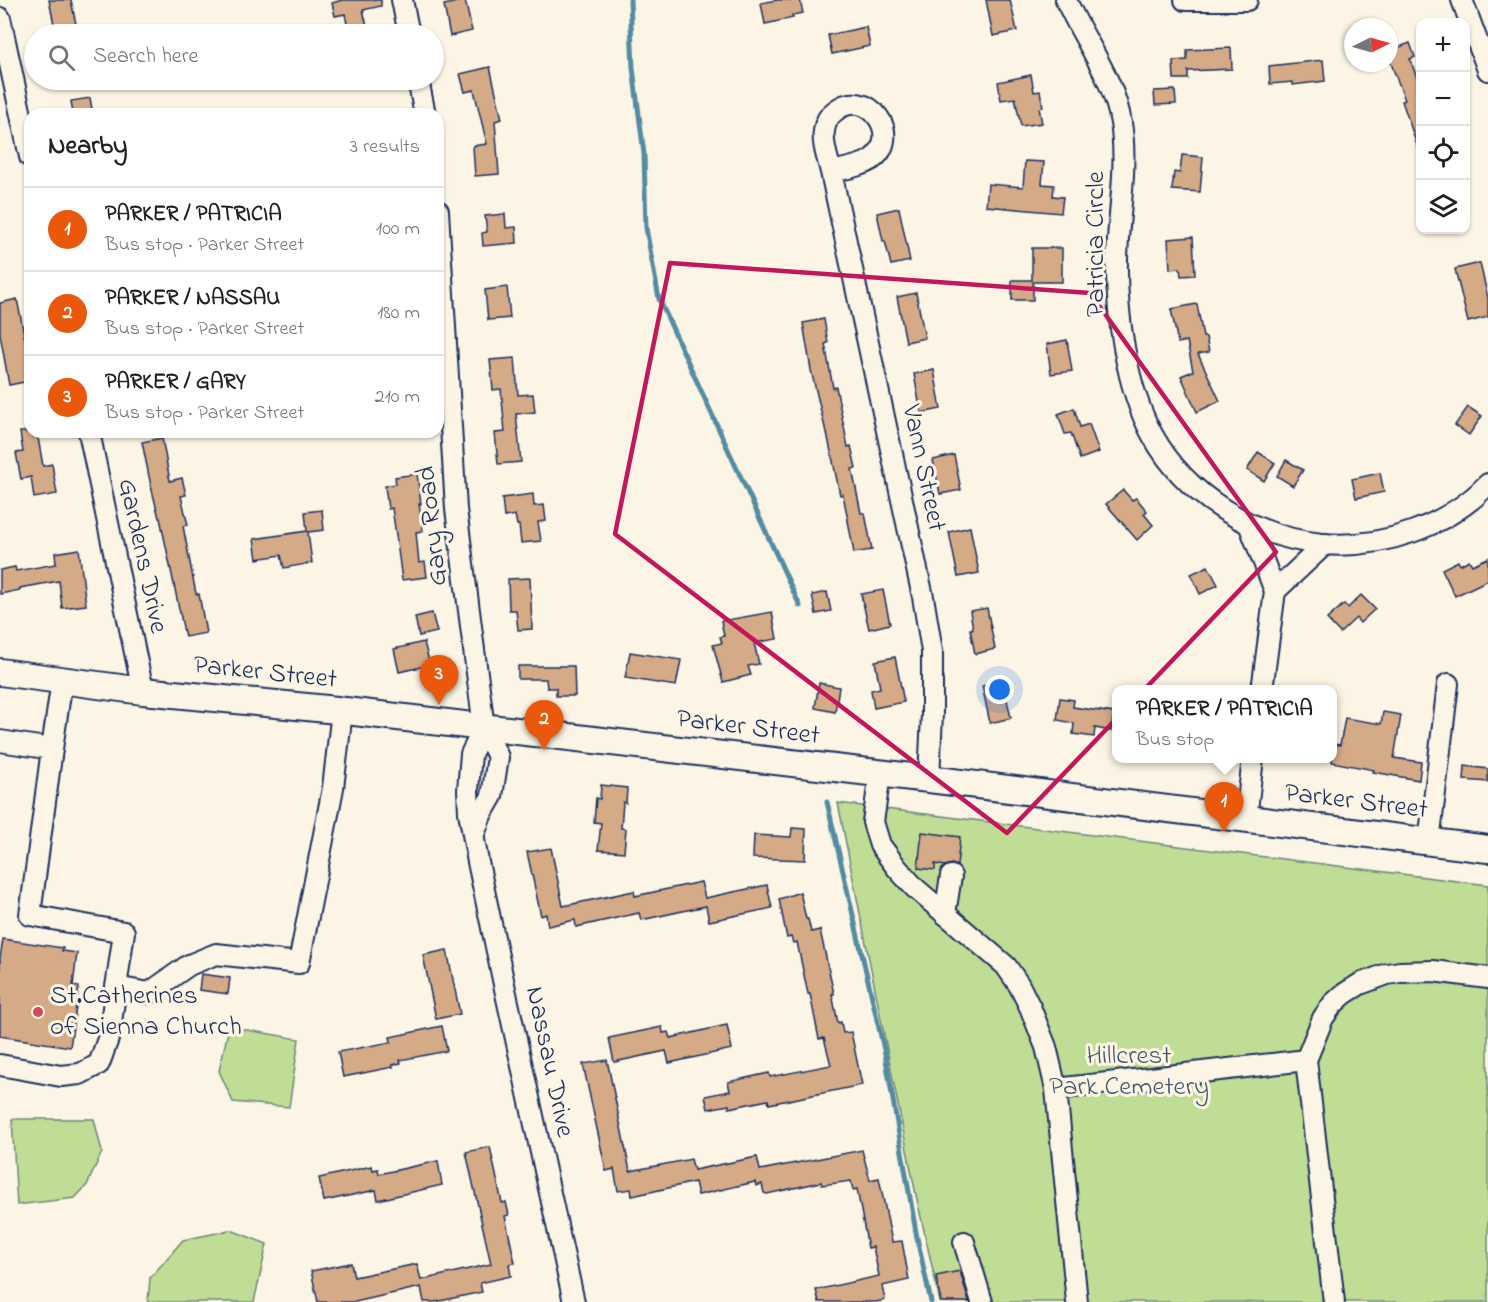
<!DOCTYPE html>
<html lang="en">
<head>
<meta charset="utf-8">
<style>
	body { margin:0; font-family:"Indie Flower",sans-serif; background:#f6f6f6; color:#202124 }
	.controls { position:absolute; right:18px; top:18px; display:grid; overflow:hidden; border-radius:12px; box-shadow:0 2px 4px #0004 }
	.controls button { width:54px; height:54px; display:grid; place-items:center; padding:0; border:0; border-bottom:2px solid #e0e0e0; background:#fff; color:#202124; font:30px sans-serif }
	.compass { position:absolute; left:1344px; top:18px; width:54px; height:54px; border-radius:50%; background:#fff; box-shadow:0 2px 4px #0004; rotate:85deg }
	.you { position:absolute; left:1000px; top:690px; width:21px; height:21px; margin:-15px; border:4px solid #fff; border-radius:50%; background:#1a73e8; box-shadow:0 0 0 9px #1a73e833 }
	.badge { display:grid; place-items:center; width:39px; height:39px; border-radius:50%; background:#ea580c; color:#fff; font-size:20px; font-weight:700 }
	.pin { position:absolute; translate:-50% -50px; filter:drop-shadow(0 2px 3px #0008) }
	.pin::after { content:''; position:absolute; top:32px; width:21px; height:18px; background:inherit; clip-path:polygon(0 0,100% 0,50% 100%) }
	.popup { position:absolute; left:1112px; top:685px; width:225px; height:78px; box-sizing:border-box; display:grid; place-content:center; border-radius:12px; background:#fff; filter:drop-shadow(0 2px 4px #0005); font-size:20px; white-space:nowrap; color:#757577 }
	.popup b { font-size:22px; color:#202124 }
	.popup::after { content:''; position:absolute; left:50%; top:100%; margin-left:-12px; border:12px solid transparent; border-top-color:#fff }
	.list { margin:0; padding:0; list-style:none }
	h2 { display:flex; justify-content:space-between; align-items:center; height:78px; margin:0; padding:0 24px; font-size:26px }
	h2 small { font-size:20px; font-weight:400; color:#757577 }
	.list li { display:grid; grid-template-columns:39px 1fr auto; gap:18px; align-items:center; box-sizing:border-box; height:84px; padding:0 24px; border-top:2px solid #e0e0e0 }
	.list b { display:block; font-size:22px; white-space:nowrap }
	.list p { margin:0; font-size:20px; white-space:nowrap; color:#757577 }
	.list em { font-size:20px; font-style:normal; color:#757577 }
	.icon { flex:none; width:33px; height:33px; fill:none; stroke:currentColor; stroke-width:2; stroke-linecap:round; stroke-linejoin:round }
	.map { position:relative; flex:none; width:1488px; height:1302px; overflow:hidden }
	.search { position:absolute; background:#fff; box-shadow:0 2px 4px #0004; left:24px; top:24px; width:420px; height:66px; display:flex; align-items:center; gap:15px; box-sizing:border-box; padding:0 21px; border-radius:33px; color:#757577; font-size:22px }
	.panel { position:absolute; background:#fff; box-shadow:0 2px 4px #0004; left:24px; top:108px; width:420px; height:330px; border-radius:18px }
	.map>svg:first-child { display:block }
</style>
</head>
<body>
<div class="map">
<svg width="1488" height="1302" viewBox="0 0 1488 1302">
	<rect width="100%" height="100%" fill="#fcf5e5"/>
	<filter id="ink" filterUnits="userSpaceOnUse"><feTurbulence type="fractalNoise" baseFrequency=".0167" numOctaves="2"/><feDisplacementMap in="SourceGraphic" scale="12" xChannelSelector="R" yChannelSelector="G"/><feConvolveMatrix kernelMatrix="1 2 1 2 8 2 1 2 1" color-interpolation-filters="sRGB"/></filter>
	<g filter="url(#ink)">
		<g fill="#bfdd95" stroke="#6d867a" stroke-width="1.5">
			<path d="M838 803 1488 885V1302H940L916 1195Z"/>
			<path d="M229 1027 299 1039 289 1107 233 1102 219 1071Z"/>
			<path d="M12 1119H94L102 1152 87 1185 75 1198 17 1205Z"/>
			<path d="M231 1230 267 1244 254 1302H148L150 1278 183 1240Z"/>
		</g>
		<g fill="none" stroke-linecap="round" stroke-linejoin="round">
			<g stroke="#528ba2" stroke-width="5">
				<path d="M630 0 633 68 644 154 646 228 659 299 800 606"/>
				<path d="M827 802 885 1054 917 1238 931 1302"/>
			</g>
		</g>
		<g fill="#d5aa87" stroke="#1b2f5e" stroke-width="1.5">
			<path d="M49 0H71L78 34H56Z"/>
			<path d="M342 0H381V6L363 10 368 30 349 34 345 14 335 16 332 3Z"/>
			<path d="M465 0 472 31 450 36 444 5Z"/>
			<path d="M777 0H800L803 13 792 15 793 18 765 24 761 3Z"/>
			<path d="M986 0H1010L1017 31 993 36Z"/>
			<path d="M866 27 870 46 832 54 828 35Z"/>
			<path d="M1410 43 1415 57 1410 59 1420 86V148H1418L1402 101 1405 100 1389 58V51Z"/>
			<path d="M1231 48 1232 69 1188 71V79H1174L1173 61 1187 60V50Z"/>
			<path d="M1323 60 1325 81 1293 85V82L1270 84 1269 66Z"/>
			<path d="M490 67 502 119 495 121 499 174 475 176 473 146 487 144 474 90 465 92 460 74Z"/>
			<path d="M1031 75 1034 92 1040 91 1043 107 1039 108 1042 123 1021 126 1015 98 1001 100 998 82Z"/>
			<path d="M1175 90 1176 104 1155 105 1154 91Z"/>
			<path d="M90 98 93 114H73L71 101Z"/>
			<path d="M1182 155 1203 157 1200 192 1172 190 1174 172 1180 173Z"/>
			<path d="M1025 161 1044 162 1042 184 1054 185 1053 196 1063 197 1061 213 986 206 988 184 1023 187Z"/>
			<path d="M899 208 910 261 891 265 885 241H883L877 213Z"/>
			<path d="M505 214 506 228 516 227 517 243 483 246 482 233 487 232 485 216Z"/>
			<path d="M1193 237 1195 275 1181 276 1180 268 1170 269 1168 239Z"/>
			<path d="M1032 248H1062V282H1033V300H1012V280H1032Z"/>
			<path d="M1480 263 1488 298V317L1468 322 1455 269Z"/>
			<path d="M507 287 510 318 488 320 485 290Z"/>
			<path d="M916 293 925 338 906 342 897 297Z"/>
			<path d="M17 299 30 364V381L9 385 0 334V303Z"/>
			<path d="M1197 304 1203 337H1206L1209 352 1198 354 1220 401 1197 412 1181 376 1193 371 1187 341 1178 343 1171 309Z"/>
			<path d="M824 319 828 343 825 344 833 388 836 387 848 447 851 446 856 468 852 469 861 513H865L872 550 854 553 843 494 840 495 826 428H825L811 370 803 323Z"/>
			<path d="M1067 340 1072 371 1051 374 1047 344Z"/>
			<path d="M515 358 518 395 533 394 535 412 516 414 521 462 498 464 495 433 505 432 501 389 493 390 490 360Z"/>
			<path d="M934 370 941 409 921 413 914 374Z"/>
			<path d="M1468 407 1482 416 1469 435 1455 425Z"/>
			<path d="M1074 408 1080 427 1089 424 1099 452 1080 459 1071 433 1065 434 1058 414Z"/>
			<path d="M20 432H37L43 466 52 464 57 494 34 498 31 477 21 479 16 453 23 452Z"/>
			<path d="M162 438 170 481 182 478 186 495 181 496 188 525 183 526 196 594H199L206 633 185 637 160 518H159L151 486 142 442Z"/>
			<path d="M1258 452 1275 463 1264 481 1247 470Z"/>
			<path d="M954 455 961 490 940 494 933 460Z"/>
			<path d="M1286 460 1303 470 1293 486 1277 476Z"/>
			<path d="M1380 473 1384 492 1356 498 1352 479Z"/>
			<path d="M417 474 421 504H419L423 531 416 532 419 563 425 562 427 577 402 580 396 535 392 508 388 509 385 486 396 484 395 477Z"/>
			<path d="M1123 490 1132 500 1136 498 1147 511 1144 514 1153 525 1137 540 1106 504Z"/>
			<path d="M533 494 534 506 544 505 546 521 538 522 541 541 521 543 519 525H517L515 515 504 517 502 498Z"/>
			<path d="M322 510 324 530 308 532 312 563 284 568 281 555 257 559 254 539 307 531 305 512Z"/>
			<path d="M970 527 979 573 958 577 949 532Z"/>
			<path d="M79 549 86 605 62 608 59 581 20 588V590L0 594V570L15 567 16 571 56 564 55 553Z"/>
			<path d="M1488 558V580L1455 596 1442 569 1458 561 1460 565 1469 560 1472 565Z"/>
			<path d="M1208 566 1218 585 1200 594 1191 574Z"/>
			<path d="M530 578 532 629 518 630 516 610H509L508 579Z"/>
			<path d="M883 590 890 624 869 629 861 594Z"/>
			<path d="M827 592 831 611 816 614 812 595Z"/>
			<path d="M1361 595 1375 609 1360 623 1356 618 1340 633 1327 619 1344 604 1348 608Z"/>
			<path d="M987 608 995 649 975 654 970 629H973L970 611Z"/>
			<path d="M772 612 777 639 754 643 759 664 748 666 751 675 723 682 713 645 722 643 720 637 724 636 721 621Z"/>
			<path d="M432 613 437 632 419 636 415 617Z"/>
			<path d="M424 642 430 665 399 672 394 649Z"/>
			<path d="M630 652 681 660 676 686 625 678Z"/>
			<path d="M895 657 904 702 874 708 871 690 880 688 875 661Z"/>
			<path d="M518 666H574L575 696H556V688H547L546 679H518Z"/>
			<path d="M1003 682 1011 718 990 723 982 686Z"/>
			<path d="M819 683 839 687 835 712 815 708Z"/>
			<path d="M1060 698 1074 700 1073 707 1114 713 1111 731 1095 728 1094 737 1073 734 1074 723 1057 720Z"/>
			<path d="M1383 712 1401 715 1394 758 1421 762 1419 780 1373 772 1374 770 1332 762 1333 744 1340 745 1345 718 1381 724Z"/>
			<path d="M1465 766 1488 769V782L1464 780Z"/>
			<path d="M601 785 627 788 626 803 623 802 621 828 626 829 624 852 598 850 601 823 594 822 596 798 600 799Z"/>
			<path d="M792 828 806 829 805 860 753 858 754 835 791 837Z"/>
			<path d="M922 832 960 837 957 866 952 864 945 866 935 864V870L918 868Z"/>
			<path d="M551 848 563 906 634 891 635 896 701 882 705 898 767 885 772 908 709 921 706 906 641 920 639 913 576 927 575 920 548 926 546 914 541 916 527 852Z"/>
			<path d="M800 892 806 919H808L811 932 820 930 834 994H832L838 1023 841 1022 843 1033 851 1032 862 1085 769 1104 768 1100 729 1108V1105L708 1109 705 1096 730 1091 728 1082 769 1073 770 1077 831 1065 824 1038 819 1039 810 994H808L797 942 793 943 791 937 787 938 779 899Z"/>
			<path d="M3 939 63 948 62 951 77 953 73 986 79 987 70 1047 0 1036V958Z"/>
			<path d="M447 950 460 1014 436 1019 423 955Z"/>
			<path d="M201 974 230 978 228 994 199 990Z"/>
			<path d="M727 1025 732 1049 669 1063 666 1051 614 1062 609 1038 662 1027 663 1033 668 1032 670 1038Z"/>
			<path d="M442 1026 447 1051 400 1060 401 1063 392 1065 393 1067 343 1077 338 1052 391 1042 390 1037Z"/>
			<path d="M607 1060 630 1171 691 1159 694 1170 757 1157 760 1170 862 1150 870 1180 879 1178 892 1242 902 1241 909 1280 882 1286 885 1300 876 1302H819L816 1290 879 1276 873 1247 868 1248 857 1189 853 1190 851 1181 822 1185 821 1182 767 1194 764 1193 762 1184 756 1186 755 1182 698 1195 695 1182 632 1196 631 1189 618 1191 614 1169 606 1171 605 1166 583 1064Z"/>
			<path d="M490 1147 502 1203 506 1202 509 1215 505 1216 515 1263 509 1264 511 1276 480 1283 482 1292 435 1302H424L421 1287 355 1302H318L311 1271 351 1263 354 1277 417 1264 421 1280 491 1264 466 1152Z"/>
			<path d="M438 1161 442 1185 378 1200 376 1190 324 1201 319 1178 372 1166 373 1170 378 1169 379 1174Z"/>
			<path d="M960 1271 969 1302H941L936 1276Z"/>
		</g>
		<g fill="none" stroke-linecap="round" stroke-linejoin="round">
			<defs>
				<g id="minor">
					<path d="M402 0 409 34"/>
					<path d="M1066 0C1084 41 1114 78 1121 123 1128 167 1118 215 1117 259 1116 314 1126 388 1153 436 1187 497 1254 537 1322 544 1381 549 1447 527 1488 484"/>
					<path d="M1185 0H1247"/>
					<path d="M1462 0 1488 70"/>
					<path d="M0 18 30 157"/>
					<path d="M418 80 425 114"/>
					<path d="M831 172C843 169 860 167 871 160 905 136 867 85 835 111 828 116 825 123 824 131 822 144 828 159 831 172L923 597 932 651V714L929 779"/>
					<path d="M438 211 456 509 484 728 498 757 492 796 481 815 474 834"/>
					<path d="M89 432 143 691"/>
					<path d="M1249 524 1275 591 1262 690"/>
					<path d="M1275 591 1325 544"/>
					<path d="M484 728 471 754 468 790 469 812 478 862 505 989 574 1302"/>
					<path d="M0 741 52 749 30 915 124 932 109 1036 99 1064 80 1074 61 1076 0 1065"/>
					<path d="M52 749 62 680"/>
					<path d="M880 774 873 822 880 845 897 868 915 888 1006 966 1019 985 1030 1007 1046 1047 1056 1089 1077 1302"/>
					<path d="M1246 819 1253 758"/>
					<path d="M1429 842 1448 684"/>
					<path d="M945 914 951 876"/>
					<path d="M116 987 149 993 189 965 216 954 299 963 333 788 342 711"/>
					<path d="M1056 1089 1306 1060"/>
					<path d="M964 1242 982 1302"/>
					<path d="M1334 1302 1306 1060 1323 1018 1333 1004 1344 994 1360 984 1387 974 1400 972 1433 971 1488 978"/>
				</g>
				<path id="major" d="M0 672 143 691 337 710 929 779 1488 849"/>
			</defs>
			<use href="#minor" stroke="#1b2f5e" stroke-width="24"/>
			<use href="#major" stroke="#1b2f5e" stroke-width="30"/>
			<use href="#minor" stroke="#fcf5e5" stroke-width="20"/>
			<use href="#major" stroke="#fcf5e5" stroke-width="26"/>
		</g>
	</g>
	<path fill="none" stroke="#c2185b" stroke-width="4.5" stroke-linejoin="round" d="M670 263 1090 293 1276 552 1007 833 615 534Z"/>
	<circle fill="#d1495b" stroke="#fcf5e5" stroke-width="2" cx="38" cy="1012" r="6"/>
	<g text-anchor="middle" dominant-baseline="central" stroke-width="6" stroke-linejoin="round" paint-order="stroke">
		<g font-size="27" fill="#1b2f5e" stroke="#fcf5e5">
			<text transform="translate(1096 244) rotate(-90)">Patricia Circle</text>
			<text transform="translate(923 468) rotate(78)">Vann Street</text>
			<text transform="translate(433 526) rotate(-96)">Gary Road</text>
			<text transform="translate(142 556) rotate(78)">Gardens Drive</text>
			<text transform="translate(265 673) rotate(6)">Parker Street</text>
			<text transform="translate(748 728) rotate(7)">Parker Street</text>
			<text transform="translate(1356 802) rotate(7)">Parker Street</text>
			<text transform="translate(549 1062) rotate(78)">Nassau Drive</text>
		</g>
		<g font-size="27" fill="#1b2f5e" stroke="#fcf5e5" text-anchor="start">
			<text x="50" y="996">St.Catherines<tspan x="50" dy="31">of Sienna Church</tspan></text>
		</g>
		<g font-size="27" fill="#445a6c" stroke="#fcf5e5">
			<text x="1129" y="1056">Hillcrest<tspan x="1129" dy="31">Park Cemetery</tspan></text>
		</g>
	</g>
</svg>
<div class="controls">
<button>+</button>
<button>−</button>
<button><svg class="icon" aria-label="locate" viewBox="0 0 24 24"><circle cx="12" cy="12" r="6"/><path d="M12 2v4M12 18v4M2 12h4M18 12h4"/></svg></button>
<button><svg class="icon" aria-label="layers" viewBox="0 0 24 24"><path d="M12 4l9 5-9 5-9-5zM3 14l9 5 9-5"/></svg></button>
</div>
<svg class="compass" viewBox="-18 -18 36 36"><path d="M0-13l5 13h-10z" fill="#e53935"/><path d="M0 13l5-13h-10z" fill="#757577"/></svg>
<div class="you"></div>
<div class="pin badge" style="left:1224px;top:832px">1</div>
<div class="popup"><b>PARKER / PATRICIA</b>Bus stop</div>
<div class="pin badge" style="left:544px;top:750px">2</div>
<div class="pin badge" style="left:439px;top:705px">3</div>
<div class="search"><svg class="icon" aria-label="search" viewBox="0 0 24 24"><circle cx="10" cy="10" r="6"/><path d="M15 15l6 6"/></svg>Search here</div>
<section class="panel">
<h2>Nearby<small>3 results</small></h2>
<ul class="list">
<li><span class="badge">1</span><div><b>PARKER / PATRICIA</b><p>Bus stop · Parker Street</p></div><em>100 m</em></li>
<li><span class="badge">2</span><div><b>PARKER / NASSAU</b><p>Bus stop · Parker Street</p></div><em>180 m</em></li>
<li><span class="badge">3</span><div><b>PARKER / GARY</b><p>Bus stop · Parker Street</p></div><em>210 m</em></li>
</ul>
</section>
</div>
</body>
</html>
